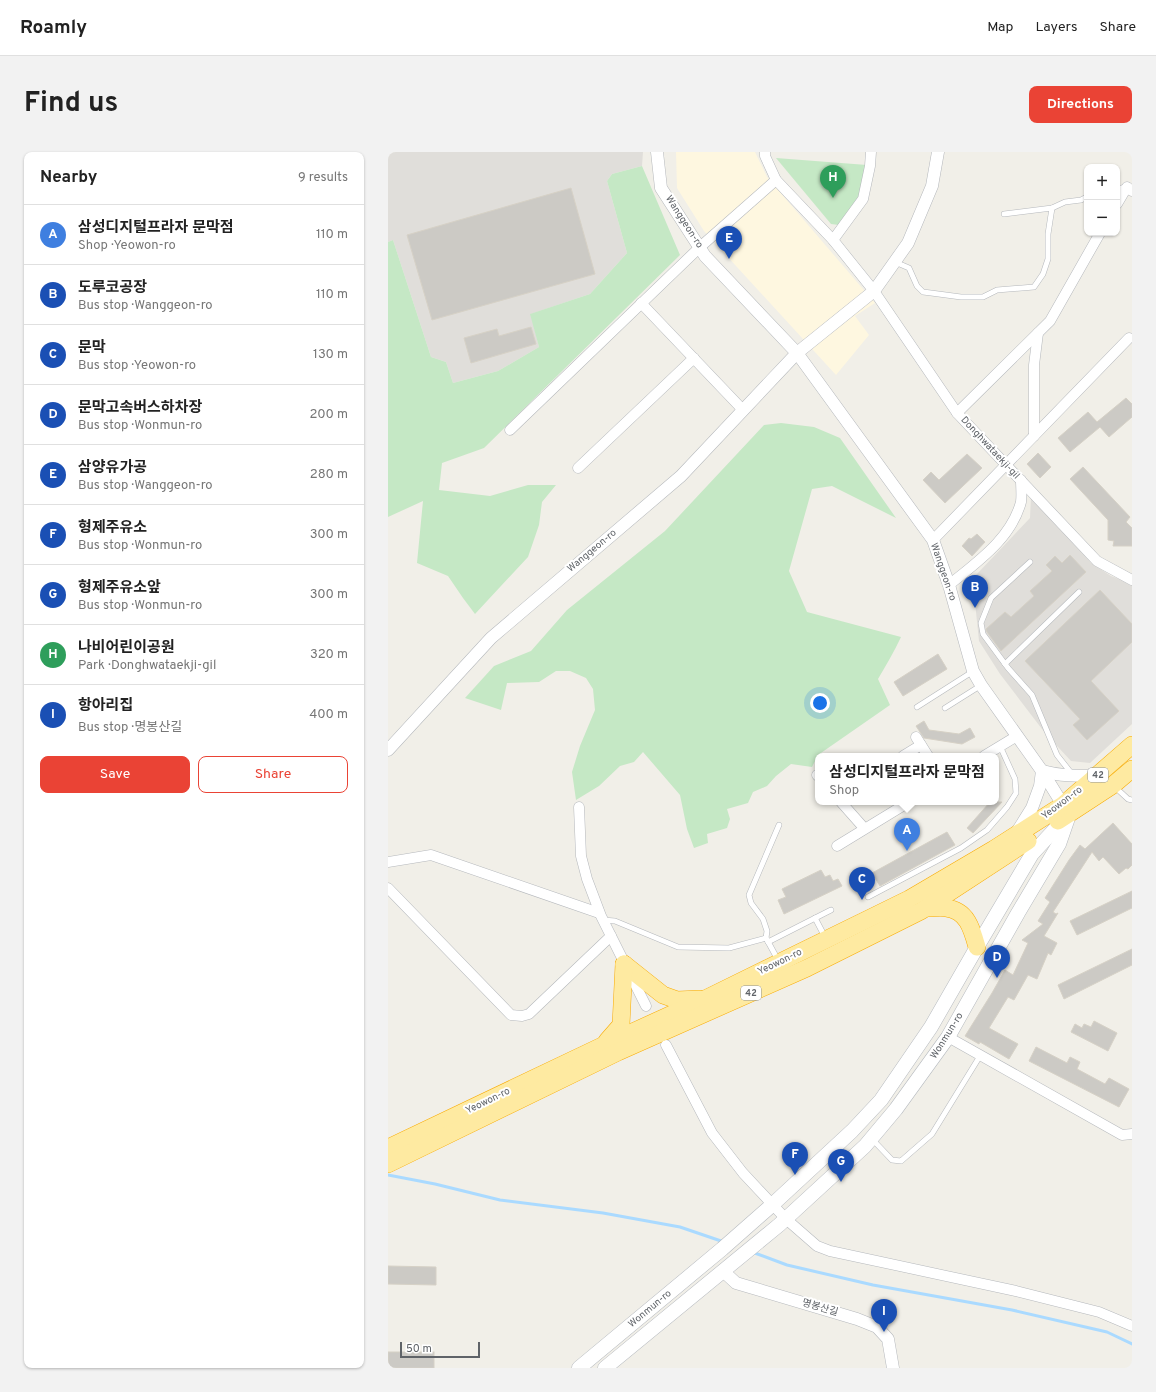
<!DOCTYPE html>
<html lang="en">
<head>
<meta charset="utf-8">
<style>
	body { margin:0; font-family:Overpass,"Noto Sans KR",sans-serif; background:#f2f2f2; color:#222 }
	.controls { position:absolute; right:12px; top:12px; display:grid; overflow:hidden; border-radius:8px; box-shadow:0 1px 3px #0004 }
	.controls button { width:36px; height:36px; display:grid; place-items:center; padding:0; border:0; border-bottom:1px solid #e0e0e0; background:#fff; color:#222; font:20px sans-serif }
	.scale { position:absolute; left:12px; bottom:10px; width:80px; box-sizing:border-box; padding-left:4px; border:2px solid #5f6368; border-top:0; font-size:11px; line-height:14px; white-space:nowrap; color:#5f6368; -webkit-text-stroke:3px #fff; paint-order:stroke }
	.you { position:absolute; left:432px; top:551px; width:14px; height:14px; margin:-10px; border:3px solid #fff; border-radius:50%; background:#1a73e8; box-shadow:0 0 0 6px #1a73e833 }
	.badge { display:grid; place-items:center; width:26px; height:26px; border-radius:50%; background:#ea4335; color:#fff; font-size:13px; font-weight:700 }
	.pin { position:absolute; translate:-50% -33px; filter:drop-shadow(0 1px 2px #0008) }
	.pin::after { content:''; position:absolute; top:21px; width:14px; height:12px; background:inherit; clip-path:polygon(0 0,100% 0,50% 100%) }
	.popup { position:absolute; left:427px; top:601px; width:184px; height:52px; box-sizing:border-box; display:grid; place-content:center; border-radius:8px; background:#fff; filter:drop-shadow(0 1px 3px #0005); font-size:13px; white-space:nowrap; color:#767676 }
	.popup b { font-size:15px; color:#222 }
	.popup::after { content:''; position:absolute; left:50%; top:100%; margin-left:-8px; border:8px solid transparent; border-top-color:#fff }
	.list { margin:0; padding:0; list-style:none }
	h2 { display:flex; justify-content:space-between; align-items:center; height:52px; margin:0; padding:0 16px; font-size:17px }
	h2 small { font-size:13px; font-weight:400; color:#767676 }
	.list li { display:grid; grid-template-columns:26px 1fr auto; gap:12px; align-items:center; box-sizing:border-box; height:60px; padding:0 16px; border-top:1px solid #e0e0e0 }
	.list b { display:block; font-size:15px; white-space:nowrap }
	.list p { margin:0; font-size:13px; white-space:nowrap; color:#767676 }
	.list em { font-size:13px; font-style:normal; color:#767676 }
	.actions { display:flex; gap:8px; padding:12px 16px }
	.actions a { flex:1; padding:9px 0; border:1px solid #ea4335; border-radius:8px; text-align:center; font-size:14px; color:#ea4335 }
	.actions .main { background:#ea4335; color:#fff }
	.map { position:relative; flex:none; width:744px; height:1216px; overflow:hidden; border-radius:8px }
	header { display:flex; align-items:center; gap:24px; box-sizing:border-box; height:56px; padding:0 20px; background:#fff; border-bottom:1px solid #e0e0e0 }
	header strong { font-size:19px }
	nav { display:flex; gap:22px; margin-inline-start:auto; font-size:14px }
	.intro { display:flex; align-items:center; justify-content:space-between; box-sizing:border-box; height:96px; padding:0 24px }
	h1 { margin:0; font-size:28px }
	.button { padding:10px 18px; border-radius:8px; background:#ea4335; color:#fff; font-size:14px; font-weight:700 }
	main { display:flex; gap:24px; padding:0 24px }
	aside { flex:1; background:#fff; border-radius:8px; box-shadow:0 1px 3px #0004 }
	.map>svg:first-child { display:block }
</style>
</head>
<body>
<header>
<strong>Roamly</strong>
<nav><a>Map</a><a>Layers</a><a>Share</a></nav>
</header>
<div class="intro"><h1>Find us</h1><a class="button">Directions</a></div>
<main>
<aside>
<h2>Nearby<small>9 results</small></h2>
<ul class="list">
<li><span class="badge" style="background:#3f7fe0">A</span><div><b>삼성디지털프라자 문막점</b><p>Shop · Yeowon-ro</p></div><em>110 m</em></li>
<li><span class="badge" style="background:#1a4fb4">B</span><div><b>도루코공장</b><p>Bus stop · Wanggeon-ro</p></div><em>110 m</em></li>
<li><span class="badge" style="background:#1a4fb4">C</span><div><b>문막</b><p>Bus stop · Yeowon-ro</p></div><em>130 m</em></li>
<li><span class="badge" style="background:#1a4fb4">D</span><div><b>문막고속버스하차장</b><p>Bus stop · Wonmun-ro</p></div><em>200 m</em></li>
<li><span class="badge" style="background:#1a4fb4">E</span><div><b>삼양유가공</b><p>Bus stop · Wanggeon-ro</p></div><em>280 m</em></li>
<li><span class="badge" style="background:#1a4fb4">F</span><div><b>형제주유소</b><p>Bus stop · Wonmun-ro</p></div><em>300 m</em></li>
<li><span class="badge" style="background:#1a4fb4">G</span><div><b>형제주유소앞</b><p>Bus stop · Wonmun-ro</p></div><em>300 m</em></li>
<li><span class="badge" style="background:#2e9e5b">H</span><div><b>나비어린이공원</b><p>Park · Donghwataekji-gil</p></div><em>320 m</em></li>
<li><span class="badge" style="background:#1a4fb4">I</span><div><b>항아리집</b><p>Bus stop · 명봉산길</p></div><em>400 m</em></li>
</ul>
<div class="actions"><a class="main">Save</a><a>Share</a></div>
</aside>
<div class="map">
<svg width="744" height="1216" viewBox="0 0 744 1216">
	<rect width="100%" height="100%" fill="#f1efe8"/>
	<path fill="#fef7e0" d="M288 0H367L379 25 487 151 467 164 481 183 448 223 316 79 289 36Z"/>
	<g fill="#e0deda">
		<path d="M0 0H255L254 14 224 22 219 29 239 101 202 142 143 162 151 195 110 219 65 231 58 210 43 205 5 88 0 90Z"/>
		<path d="M643 344 703 411 723 424 744 432V572L702 611 683 609 657 581 612 522 591 489 585 431 588 423 642 366Z"/>
	</g>
	<g fill="#c5e8c5">
		<path d="M388 6 479 13 473 38 466 54 451 73 443 72Z"/>
		<path d="M254 14 292 103 96 296 54 311 51 338 102 344 140 333H168L154 350 151 373 140 405 87 462 75 446 60 424 29 411 35 349 0 365V90L5 88 43 205 58 210 65 231 110 219 151 195 142 162 202 142 239 101 219 29 224 22Z"/>
		<path d="M393 271 426 275 452 286 508 366 444 334 424 337 401 419 419 460 513 485C506 500 498 513 490 527L502 553 430 603 424 615 403 612 388 624 379 634 365 640 360 651 339 657 342 667 339 676 319 682 320 691 306 696 299 677 292 643 255 600 246 610 232 614 211 634 188 648 184 620 192 594 207 558 205 537 198 526 182 519H168L151 530 119 531 113 558 77 546 106 514 143 499 179 458 277 379 376 273Z"/>
	</g>
	<g fill="none" stroke-linecap="round" stroke-linejoin="round">
		<g stroke="#aadaff" stroke-width="3">
			<path d="M0 1023 47 1032 112 1048 215 1061 292 1075 336 1090"/>
			<path d="M364 1100 399 1113 485 1133 624 1158 719 1180 744 1192"/>
		</g>
	</g>
	<g fill="#cccac5" stroke="#d6d1c6">
		<path d="M183 36 207 122 44 168 19 83Z"/>
		<path d="M143 175 148 192 83 211 76 186 109 177 111 184Z"/>
		<path d="M738 246 744 252V265L721 285 712 275 682 300 670 286 700 260 709 270Z"/>
		<path d="M650 301 663 315 652 326 639 312Z"/>
		<path d="M579 302 594 316 557 351 535 328 543 320 551 328Z"/>
		<path d="M695 315 742 365 738 370 744 376V394H725L726 389 720 388V368L682 327Z"/>
		<path d="M589 382 597 390 584 404 574 394 581 386 583 387Z"/>
		<path d="M682 403 698 420 613 499 599 480 598 477 617 460 623 465 646 444 642 439 664 419 658 413 667 404 674 411Z"/>
		<path d="M712 438 744 472V490L703 529 731 559 699 588 685 573 692 567 637 509Z"/>
		<path d="M550 502 559 517 515 544 506 530Z"/>
		<path d="M536 569 541 578 571 582 582 576 587 585 574 592 536 586 528 574Z"/>
		<path d="M602 650H614L585 681 579 676Z"/>
		<path d="M725 671 744 692V713L740 717 738 716 731 722 715 705 711 709 704 700 665 760 668 762 670 761 656 784 669 791 663 803 660 801 649 827 640 823 626 848 620 845 601 876 630 892 621 907 592 890 591 892 577 884 604 841 617 818 625 823 640 791 634 788 655 772 650 769 662 750 657 746 681 708 692 693 697 697Z"/>
		<path d="M559 680 567 693 492 734 484 721Z"/>
		<path d="M433 718 437 725 442 723 445 729 450 727 454 734 396 762 390 748 398 745 394 737Z"/>
		<path d="M744 739V756L689 783 682 769Z"/>
		<path d="M744 797V813L676 847 670 833Z"/>
		<path d="M706 869 729 881 720 899 683 880 687 872 694 876 696 872 703 875Z"/>
		<path d="M648 895 679 911 682 905 692 910 689 917 717 932 721 926 741 937 731 955 641 909Z"/>
		<path d="M0 1114 48 1115V1133L0 1132Z"/>
		<rect x="0" y="1200" width="46" height="16"/>
	</g>
	<g fill="none" stroke-linecap="round" stroke-linejoin="round">
		<defs>
			<g id="service">
				<path d="M729 37 738 35"/>
				<path d="M616 62 664 56 677 50 693 48 699 45"/>
				<path d="M507 110 521 116 529 134 535 140 543 141 573 145H595L609 138 646 135 655 122 660 107V82L664 56"/>
				<path d="M642 410 603 446 593 471 595 482 620 516 644 543 669 603 684 622"/>
				<path d="M617 512 691 440"/>
				<path d="M529 555 584 520"/>
				<path d="M557 556 592 534"/>
				<path d="M727 635 740 647 744 648"/>
				<path d="M480 745 573 696 599 678 619 655 628 641 627 627 612 594"/>
				<path d="M427 766 437 785"/>
				<path d="M215 768 227 769 290 795 341 796 378 786"/>
				<path d="M380 790 443 758"/>
				<path d="M390 808 378 786 379 779 375 767 363 751 361 743 391 673"/>
				<path d="M484 987 504 1008 513 1009 544 982 592 904"/>
			</g>
			<g id="minor">
				<path d="M377 0V4L388 28 445 88 486 139 569 261 709 409 744 428"/>
				<path d="M729 52 739 35 744 39"/>
				<path d="M445 88 475 47 482 14 483 0"/>
				<path d="M253 151 355 258"/>
				<path d="M569 261 662 169 712 81"/>
				<path d="M122 278 312 95 388 28"/>
				<path d="M646 284V213L650 181"/>
				<path d="M190 316 306 206"/>
				<path d="M545 388 741 186"/>
				<path d="M561 433C589 410 623 387 633 350 634 343 633 335 633 328"/>
				<path d="M528 585 540 604"/>
				<path d="M515 604 533 593"/>
				<path d="M596 604 629 584"/>
				<path d="M429 623 430 624"/>
				<path d="M453 650 476 676"/>
				<path d="M191 655 193 704 199 727 213 764 258 854"/>
				<path d="M449 694 521 650"/>
				<path d="M0 710 43 703 211 761"/>
				<path d="M0 736 123 863 134 864 141 862 223 784"/>
				<path d="M560 885 734 983 744 982"/>
				<path d="M278 893 324 981 355 1021 398 1067 429 1094 442 1099 628 1139 711 1160 744 1174"/>
			</g>
			<g id="tertiary">
				<path d="M269 0 273 36 317 104 409 201 545 388 561 433 585 519 593 533 654 619 675 653"/>
				<path d="M0 598 103 486 293 324 409 201 486 139 520 91 544 34 550 0"/>
				<path d="M629 680 644 656 652 634 654 619C672 624 689 624 708 624"/>
				<path d="M335 1119 348 1131 469 1167 489 1175 500 1187 505 1216"/>
			</g>
			<g id="secondary">
				<path d="M191 1216 334 1097 384 1053 464 979 493 948 543 875 589 795 644 702 680 663"/>
				<path d="M217 1216 391 1073 477 994 508 957 560 885 630 761 671 692 680 666"/>
			</g>
			<g id="trunk">
				<path d="M670 669 725 633 744 617"/>
				<path d="M540 756C546 756 553 755 558 756 579 758 584 777 589 795"/>
				<path d="M236 812 275 843 289 848 311 847"/>
				<path d="M219 889 233 873 236 812"/>
				<path d="M0 996 216 893 317 847 521 747 606 697 675 653 744 593"/>
				<path d="M0 1012 230 900 419 816 533 759 640 689"/>
			</g>
		</defs>
		<use href="#service" stroke="#b5b8bc" stroke-width="6"/>
		<use href="#minor" stroke="#b5b8bc" stroke-width="11"/>
		<use href="#tertiary" stroke="#b5b8bc" stroke-width="13"/>
		<use href="#secondary" stroke="#b6babf" stroke-width="15"/>
		<use href="#trunk" stroke="#f9ab00" stroke-width="18"/>
		<use href="#service" stroke="#fff" stroke-width="5"/>
		<use href="#minor" stroke="#fff" stroke-width="10"/>
		<use href="#tertiary" stroke="#fff" stroke-width="12"/>
		<use href="#secondary" stroke="#fff" stroke-width="14"/>
		<use href="#trunk" stroke="#feeaa1" stroke-width="17"/>
	</g>
	<g text-anchor="middle" dominant-baseline="central" stroke-width="4" stroke-linejoin="round" paint-order="stroke">
		<g fill="#fff" stroke="#8f9295" stroke-width="1">
			<rect x="700" y="616" width="20" height="14" rx="3"/>
			<rect x="353" y="834" width="20" height="14" rx="3"/>
		</g>
		<g font-size="9" font-weight="bold" fill="#5f6368">
			<text x="710" y="623">42</text>
			<text x="363" y="841">42</text>
		</g>
		<g font-size="10" fill="#5f6368" stroke="#fff">
			<text transform="translate(296 70) rotate(57)">Wanggeon-ro</text>
			<text transform="translate(602 296) rotate(47)">Donghwataekji-gil</text>
			<text transform="translate(204 399) rotate(-40)">Wanggeon-ro</text>
			<text transform="translate(555 420) rotate(71)">Wanggeon-ro</text>
			<text transform="translate(674 651) rotate(-37)">Yeowon-ro</text>
			<text transform="translate(392 810) rotate(-26)">Yeowon-ro</text>
			<text transform="translate(559 884) rotate(-58)">Wonmun-ro</text>
			<text transform="translate(100 949) rotate(-26)">Yeowon-ro</text>
			<text transform="translate(432 1156) rotate(16)">명봉산길</text>
			<text transform="translate(262 1157) rotate(-40)">Wonmun-ro</text>
		</g>
	</g>
</svg>
<div class="controls">
<button>+</button>
<button>−</button>
</div>
<div class="scale">50 m</div>
<div class="you"></div>
<div class="pin badge" style="left:519px;top:699px;background:#3f7fe0">A</div>
<div class="popup"><b>삼성디지털프라자 문막점</b>Shop</div>
<div class="pin badge" style="left:587px;top:456px;background:#1a4fb4">B</div>
<div class="pin badge" style="left:474px;top:748px;background:#1a4fb4">C</div>
<div class="pin badge" style="left:609px;top:826px;background:#1a4fb4">D</div>
<div class="pin badge" style="left:341px;top:107px;background:#1a4fb4">E</div>
<div class="pin badge" style="left:407px;top:1023px;background:#1a4fb4">F</div>
<div class="pin badge" style="left:453px;top:1030px;background:#1a4fb4">G</div>
<div class="pin badge" style="left:445px;top:46px;background:#2e9e5b">H</div>
<div class="pin badge" style="left:496px;top:1180px;background:#1a4fb4">I</div>
</div>
</main>
</body>
</html>
